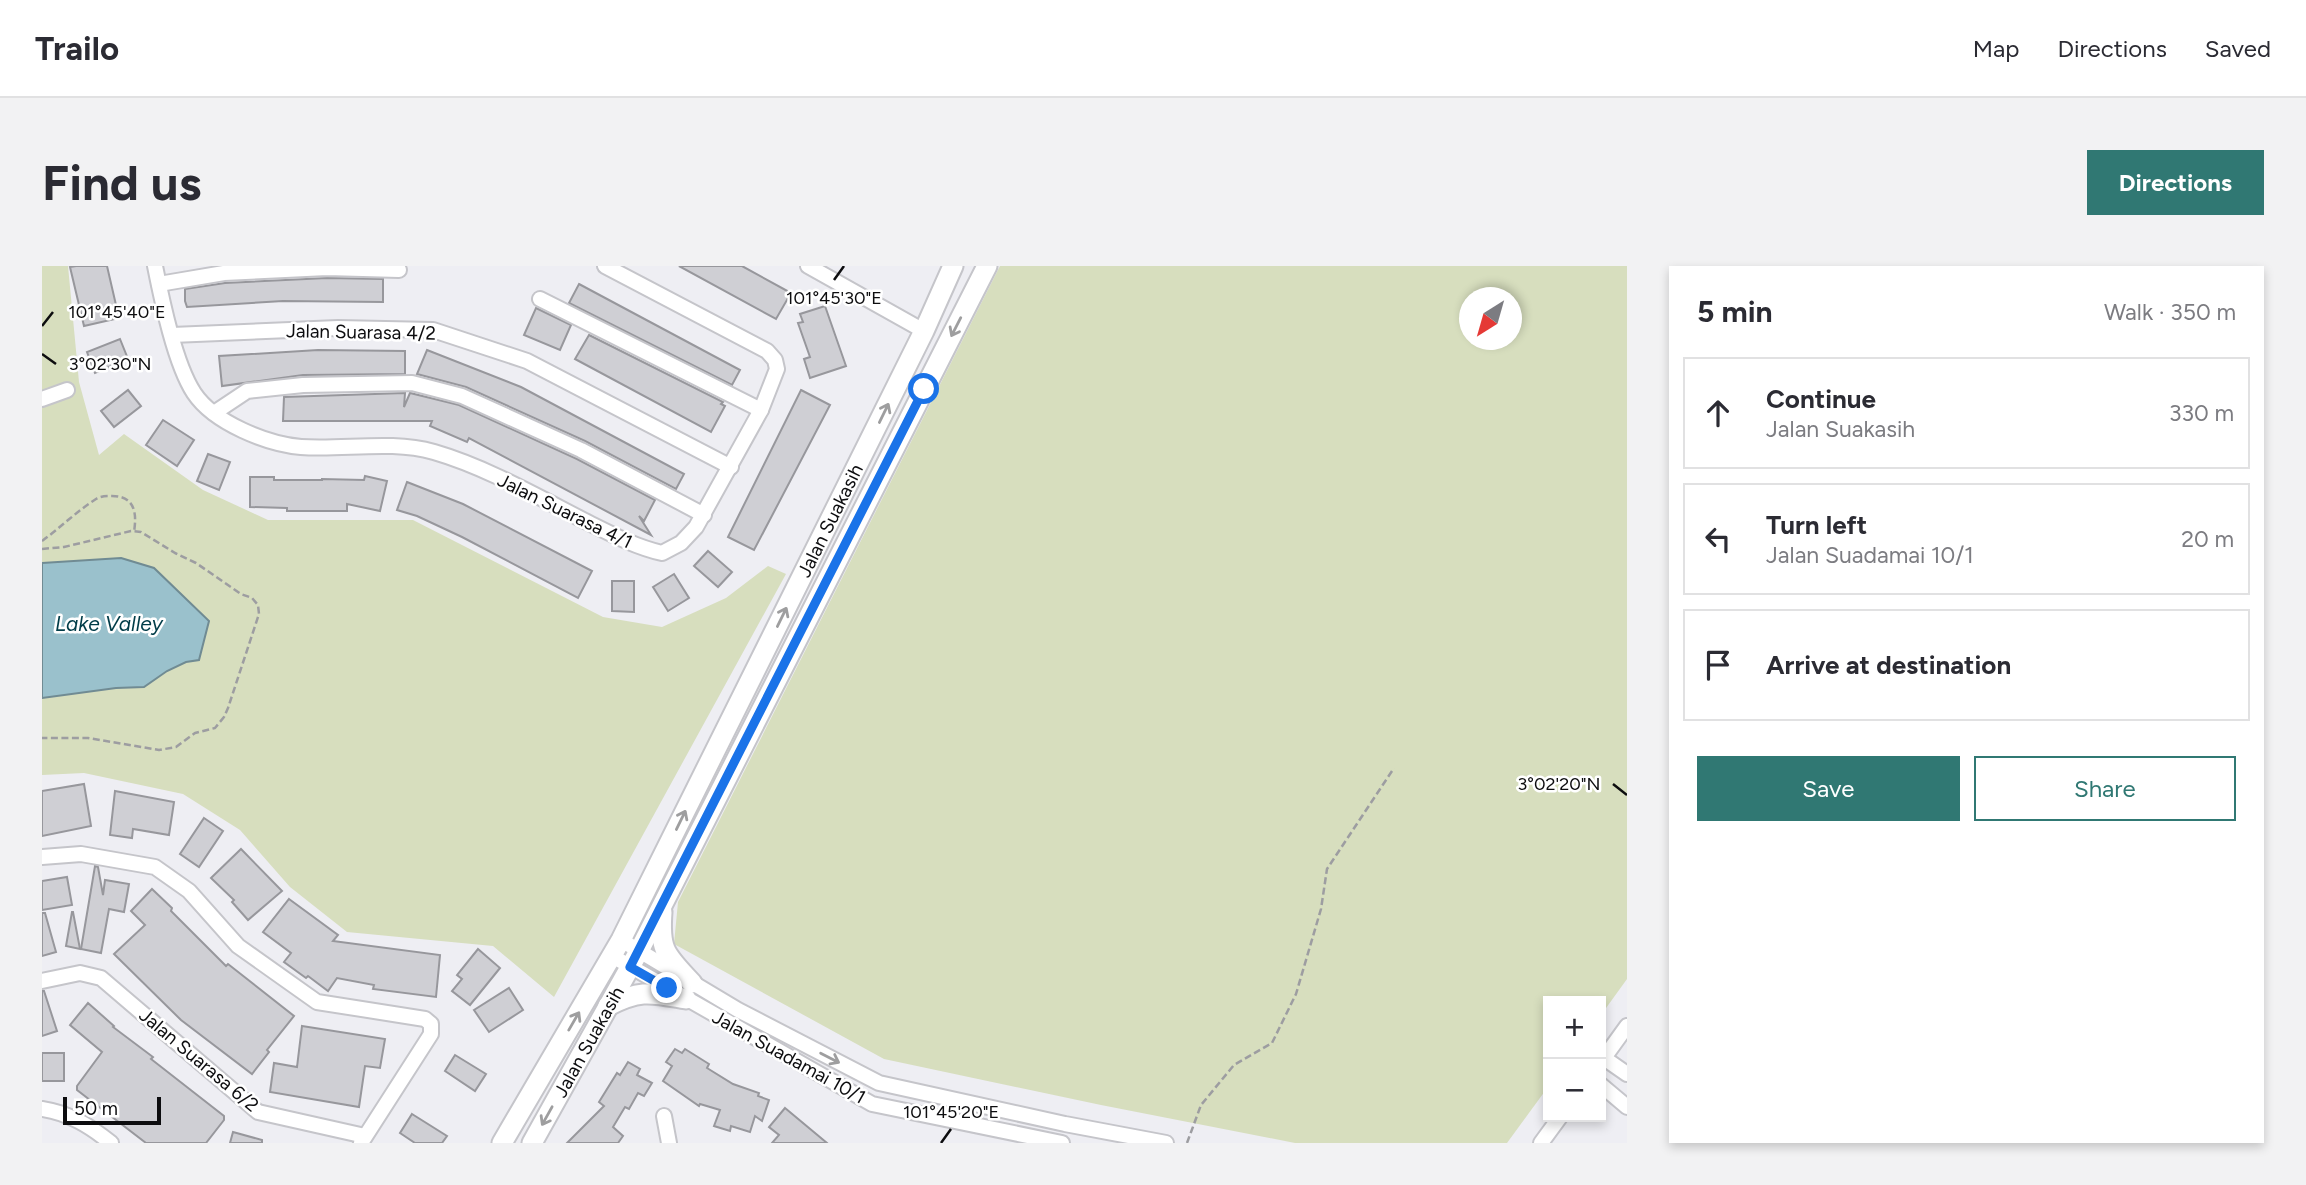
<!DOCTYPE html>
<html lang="en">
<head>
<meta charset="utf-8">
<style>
	body { margin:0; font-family:Figtree,sans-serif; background:#f2f2f3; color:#2b2b33 }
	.controls { position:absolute; right:21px; bottom:21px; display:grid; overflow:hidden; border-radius:0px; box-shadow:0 4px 10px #0003 }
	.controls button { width:63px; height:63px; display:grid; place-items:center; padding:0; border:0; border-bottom:2px solid #e1e1e2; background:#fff; color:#2b2b33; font:35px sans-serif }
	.compass { position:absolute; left:1417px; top:21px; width:63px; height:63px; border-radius:50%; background:#fff; box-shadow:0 4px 10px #0003; rotate:217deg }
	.scale { position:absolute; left:21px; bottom:18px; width:98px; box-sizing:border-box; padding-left:7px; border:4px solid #0d0d0f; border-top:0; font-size:19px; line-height:24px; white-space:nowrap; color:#0d0d0f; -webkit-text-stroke:5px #fff; paint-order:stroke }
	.stop { position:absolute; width:21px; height:21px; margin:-16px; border:5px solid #1a73e8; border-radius:50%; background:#fff }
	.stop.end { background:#1a73e8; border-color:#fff; box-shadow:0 2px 7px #0008 }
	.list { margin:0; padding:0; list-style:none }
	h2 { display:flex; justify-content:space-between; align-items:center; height:91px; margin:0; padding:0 28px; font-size:30px }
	h2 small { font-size:23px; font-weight:400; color:#7c7c81 }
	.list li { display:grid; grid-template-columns:46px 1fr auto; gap:21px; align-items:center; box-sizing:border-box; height:112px; margin:0 14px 14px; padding:0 14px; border:2px solid #e1e1e2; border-radius:0px }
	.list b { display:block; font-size:26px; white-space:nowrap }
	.list p { margin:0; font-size:23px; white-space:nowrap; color:#7c7c81 }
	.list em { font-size:23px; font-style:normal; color:#7c7c81 }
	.actions { display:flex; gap:14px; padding:21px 28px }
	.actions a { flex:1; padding:16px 0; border:2px solid #307873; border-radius:0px; text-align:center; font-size:24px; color:#307873 }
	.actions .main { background:#307873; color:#fff }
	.icon { flex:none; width:38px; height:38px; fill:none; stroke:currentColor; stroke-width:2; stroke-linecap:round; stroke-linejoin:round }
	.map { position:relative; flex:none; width:1585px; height:877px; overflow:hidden; border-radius:0px }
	header { display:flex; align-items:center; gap:42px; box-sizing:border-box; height:98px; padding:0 35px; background:#fff; border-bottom:2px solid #e1e1e2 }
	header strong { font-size:33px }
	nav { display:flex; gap:38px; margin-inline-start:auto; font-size:24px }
	.intro { display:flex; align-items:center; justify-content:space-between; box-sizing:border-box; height:168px; padding:0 42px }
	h1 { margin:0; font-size:49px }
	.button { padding:18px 32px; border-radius:0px; background:#307873; color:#fff; font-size:24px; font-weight:700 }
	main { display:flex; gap:42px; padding:0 42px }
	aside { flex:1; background:#fff; border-radius:0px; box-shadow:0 4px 10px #0003 }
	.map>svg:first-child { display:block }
</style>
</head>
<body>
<header>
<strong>Trailo</strong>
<nav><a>Map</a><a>Directions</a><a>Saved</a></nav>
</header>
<div class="intro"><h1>Find us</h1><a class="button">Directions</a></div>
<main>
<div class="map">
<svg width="1585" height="877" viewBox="0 0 1585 877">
	<rect width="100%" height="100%" fill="#eeeef3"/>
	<g fill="#d7debe" fill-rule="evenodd">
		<path d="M0 0H26L37 116 57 189 82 168 161 224 226 254H371L561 351 620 361 684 332 726 300 744 308 512 731 451 680 305 666 248 621 198 564 141 528 42 507 0 509Z"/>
		<path d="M958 0H1585V713L1559 749V735H1506V821L1465 877H1253L1059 839 842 793 632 678 636 636ZM1428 32H1470V74H1428Z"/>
	</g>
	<path fill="#9ac1cc" stroke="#708b93" stroke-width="2" d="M79 292 112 302 167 355 157 394 144 396 125 405 102 421 74 422 0 432V297Z"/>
	<g fill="#cfcfd4" stroke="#97979c" stroke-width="2">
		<path d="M34 0H65L77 52 42 60 28 1Z"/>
		<path d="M637 0H700L749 27 734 53Z"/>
		<path d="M285 12 341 13V36L241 35 145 41 143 35V23L183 17Z"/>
		<path d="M537 18 698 104 690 119 527 37Z"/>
		<path d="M783 40 804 100 768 112 762 93 768 91 756 57 761 56 758 48Z"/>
		<path d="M494 42 529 59 518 84 482 69Z"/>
		<path d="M547 69 681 136 679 138 683 140 669 166 533 93Z"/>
		<path d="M78 73 86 93 53 107 45 86Z"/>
		<path d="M276 84 363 85V108L261 109 180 120 177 90Z"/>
		<path d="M385 84 479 121 642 208 634 223 543 175 424 121 375 108Z"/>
		<path d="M86 124 99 140 72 161 59 145Z"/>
		<path d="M759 124 788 139 712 284 686 271Z"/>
		<path d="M363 127 362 141 368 127 417 139 535 193 613 234 602 255 597 250 609 269 427 172 425 176 388 160 390 155H241L242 131Z"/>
		<path d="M121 154 152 174 135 200 104 179Z"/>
		<path d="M166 188 188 196 177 224 155 215Z"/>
		<path d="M323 210 345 215 338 245 305 238V245H245V242L208 241V211H232V214H280V213L322 214Z"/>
		<path d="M365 216 421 238 550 305 536 332 420 271 375 250 355 244Z"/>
		<path d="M666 285 690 306 676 321 652 300Z"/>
		<path d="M632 308 647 332 626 345 611 321Z"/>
		<path d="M570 315H592V346L570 345Z"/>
		<path d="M42 518 49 560 0 570V525Z"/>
		<path d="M73 525 132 536 127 569 91 563 90 572 68 569Z"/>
		<path d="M162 552 181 565 157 601 138 588Z"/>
		<path d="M199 583 240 625 206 654 190 636 192 634 169 612Z"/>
		<path d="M53 600 56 601 61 629 63 614 87 618 82 646 67 643 59 687 39 683Z"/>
		<path d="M25 611 30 639 0 644V615Z"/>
		<path d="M110 623 130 642 129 645 184 700 186 698 252 750 225 784 227 786 210 808 139 754 72 688 103 659 89 645Z"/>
		<path d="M247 633 296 669 291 675 398 689 394 731 331 723 332 719 295 712 286 725 266 710 264 712 242 696 249 687 221 666Z"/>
		<path d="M30 646H31L38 683 24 680Z"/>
		<path d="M0 647H3L14 686 0 690Z"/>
		<path d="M436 683 458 702 428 739 410 725 420 713 415 709Z"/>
		<path d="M467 722 481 744 447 766 432 744Z"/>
		<path d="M0 725H2L15 765 0 770Z"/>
		<path d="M46 737 72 760 71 761 111 791 109 793 182 850V854L164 877H104L35 824V820L60 786 28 759Z"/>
		<path d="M260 760 343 773 338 802 323 800 317 841 228 826 232 797 255 801Z"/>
		<path d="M633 783 640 787 643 783 667 798 665 802 691 818 717 827 716 830 727 834 720 855 713 850 708 866 689 860 688 865 672 860 678 844 658 838 657 840 621 815 630 800 624 796Z"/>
		<rect x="0" y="787" width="22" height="28"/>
		<path d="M413 789 444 808 433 825 403 805Z"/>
		<path d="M586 796 598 803 595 809 610 817 602 830 596 827 587 843 583 841 571 861 581 870 576 877H525L562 840 557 836 575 807 578 809Z"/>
		<path d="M743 842 785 877H730L737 869 727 861Z"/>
		<path d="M370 848 405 870 400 877H373L358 867Z"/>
		<path d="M191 866 220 874V877H188Z"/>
	</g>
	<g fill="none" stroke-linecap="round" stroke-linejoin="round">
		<defs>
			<g id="minor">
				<path d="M113 0C120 35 133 98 152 127 172 157 225 178 259 181 303 184 349 174 392 186 444 201 498 232 547 257 571 269 594 281 620 287L639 277 654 261 719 144 735 103 733 94 725 85 563 0"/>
				<path d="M766 0 882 65"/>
				<path d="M117 18 182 7 285 2 357 4"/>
				<path d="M498 33 719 144"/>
				<path d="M130 69 296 62 391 64 485 95 689 201"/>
				<path d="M0 133 25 124"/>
				<path d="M172 147 205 125 261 119 370 117 420 130 539 184 662 249"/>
				<path d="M0 591 39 588 113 601 147 625 196 680 275 736 383 753 389 758V768L319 877"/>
				<path d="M579 674 696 744 837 817 1023 858 1124 877"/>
				<path d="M570 690 830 838 1020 877"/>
				<path d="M0 715 38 707 59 712 216 846 323 870"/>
				<path d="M1562 792 1585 808"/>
				<path d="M1559 796 1585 760"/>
				<path d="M1559 819 1585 841"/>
				<path d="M0 843C27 847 48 860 69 877"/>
				<path d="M622 850 627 877"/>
				<path d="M1499 877 1518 851"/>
			</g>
			<g id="major">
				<path d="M620 646C617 685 624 689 650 717"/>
				<path d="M566 740C599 723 609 727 644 733"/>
				<path id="s1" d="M460 877 579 674 882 65 911 0"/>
				<path id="s2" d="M490 877 597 685 945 0"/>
			</g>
		</defs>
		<use href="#minor" stroke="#c5c5ca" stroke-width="18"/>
		<use href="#major" stroke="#c5c5ca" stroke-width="23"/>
		<g stroke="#9d9da1" stroke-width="2.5" stroke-dasharray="7 3.5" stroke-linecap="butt">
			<path d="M0 275C18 262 35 245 54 233 59 230 65 230 70 230 93 230 95 247 92 266"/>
			<path d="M0 283 22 281 89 265 99 266 133 287 154 297 199 328 210 332 216 339 217 348 186 442 182 451 173 462 153 467 134 481 117 484 46 472H0"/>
			<path d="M1145 877 1159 839 1192 799 1230 777 1254 728 1279 643 1285 603 1352 502"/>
		</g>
		<use href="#minor" stroke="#fff" stroke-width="14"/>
		<use href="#major" stroke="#fff" stroke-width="19"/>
	</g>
	<defs><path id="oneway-shaft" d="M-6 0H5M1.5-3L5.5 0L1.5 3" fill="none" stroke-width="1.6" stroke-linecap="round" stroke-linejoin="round" transform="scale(1.75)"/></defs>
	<g stroke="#9e9e9f">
		<use href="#oneway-shaft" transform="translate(914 61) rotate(117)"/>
		<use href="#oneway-shaft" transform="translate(842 147) rotate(-64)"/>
		<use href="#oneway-shaft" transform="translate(740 351) rotate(-64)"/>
		<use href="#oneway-shaft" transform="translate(639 554) rotate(-64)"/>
		<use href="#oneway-shaft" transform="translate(532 755) rotate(-60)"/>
		<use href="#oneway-shaft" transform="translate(788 792) rotate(27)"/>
		<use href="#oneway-shaft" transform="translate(505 850) rotate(119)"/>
	</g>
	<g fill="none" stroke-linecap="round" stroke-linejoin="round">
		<path stroke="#1a73e8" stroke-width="9" d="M625 722 588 701 882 123"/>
	</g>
	<path fill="none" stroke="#0d0d0f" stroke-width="2.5" d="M792 14 802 0M0 60 11 46M0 88 14 98M1571 518 1585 529M899 877 909 863"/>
	<g text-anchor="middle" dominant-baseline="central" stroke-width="5" stroke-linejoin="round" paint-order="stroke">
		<g font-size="19" fill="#0d0d0f" stroke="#fff">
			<text transform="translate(319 66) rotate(1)">Jalan Suarasa 4/2</text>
			<text transform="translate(523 245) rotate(26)">Jalan Suarasa 4/1</text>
			<text stroke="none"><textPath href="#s1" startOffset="704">Jalan Suakasih</textPath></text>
			<text stroke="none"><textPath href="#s2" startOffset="116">Jalan Suakasih</textPath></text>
			<text transform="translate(747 791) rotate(29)">Jalan Suadamai 10/1</text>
			<text transform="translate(157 794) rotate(40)">Jalan Suarasa 6/2</text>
		</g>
		<g font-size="21" font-style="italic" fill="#003c48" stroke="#fff">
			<text x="67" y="357">Lake Valley</text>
		</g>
	</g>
	<g font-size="18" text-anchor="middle" fill="#0d0d0f" stroke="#fff" stroke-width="5" stroke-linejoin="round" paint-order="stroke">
		<text x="792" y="38">101°45'30"E</text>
		<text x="75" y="52">101°45'40"E</text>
		<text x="68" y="104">3°02'30"N</text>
		<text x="1517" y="524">3°02'20"N</text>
		<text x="909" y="852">101°45'20"E</text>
	</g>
</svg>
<div class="controls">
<button>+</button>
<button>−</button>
</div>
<svg class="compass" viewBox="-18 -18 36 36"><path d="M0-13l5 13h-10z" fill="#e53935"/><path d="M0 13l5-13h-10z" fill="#7c7c81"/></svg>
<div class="scale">50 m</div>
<div class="stop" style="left:882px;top:123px"></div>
<div class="stop end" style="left:625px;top:722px"></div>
</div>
<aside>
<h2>5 min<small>Walk · 350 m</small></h2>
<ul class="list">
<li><svg class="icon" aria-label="ahead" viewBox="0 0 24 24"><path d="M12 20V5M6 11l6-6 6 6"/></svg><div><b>Continue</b><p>Jalan Suakasih</p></div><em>330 m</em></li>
<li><svg class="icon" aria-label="left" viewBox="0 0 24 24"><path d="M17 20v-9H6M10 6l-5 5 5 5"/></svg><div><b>Turn left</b><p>Jalan Suadamai 10/1</p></div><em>20 m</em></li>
<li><svg class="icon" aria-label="arrive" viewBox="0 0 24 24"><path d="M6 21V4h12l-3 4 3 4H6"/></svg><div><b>Arrive at destination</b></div></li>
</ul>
<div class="actions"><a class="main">Save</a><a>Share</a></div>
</aside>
</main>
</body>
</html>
